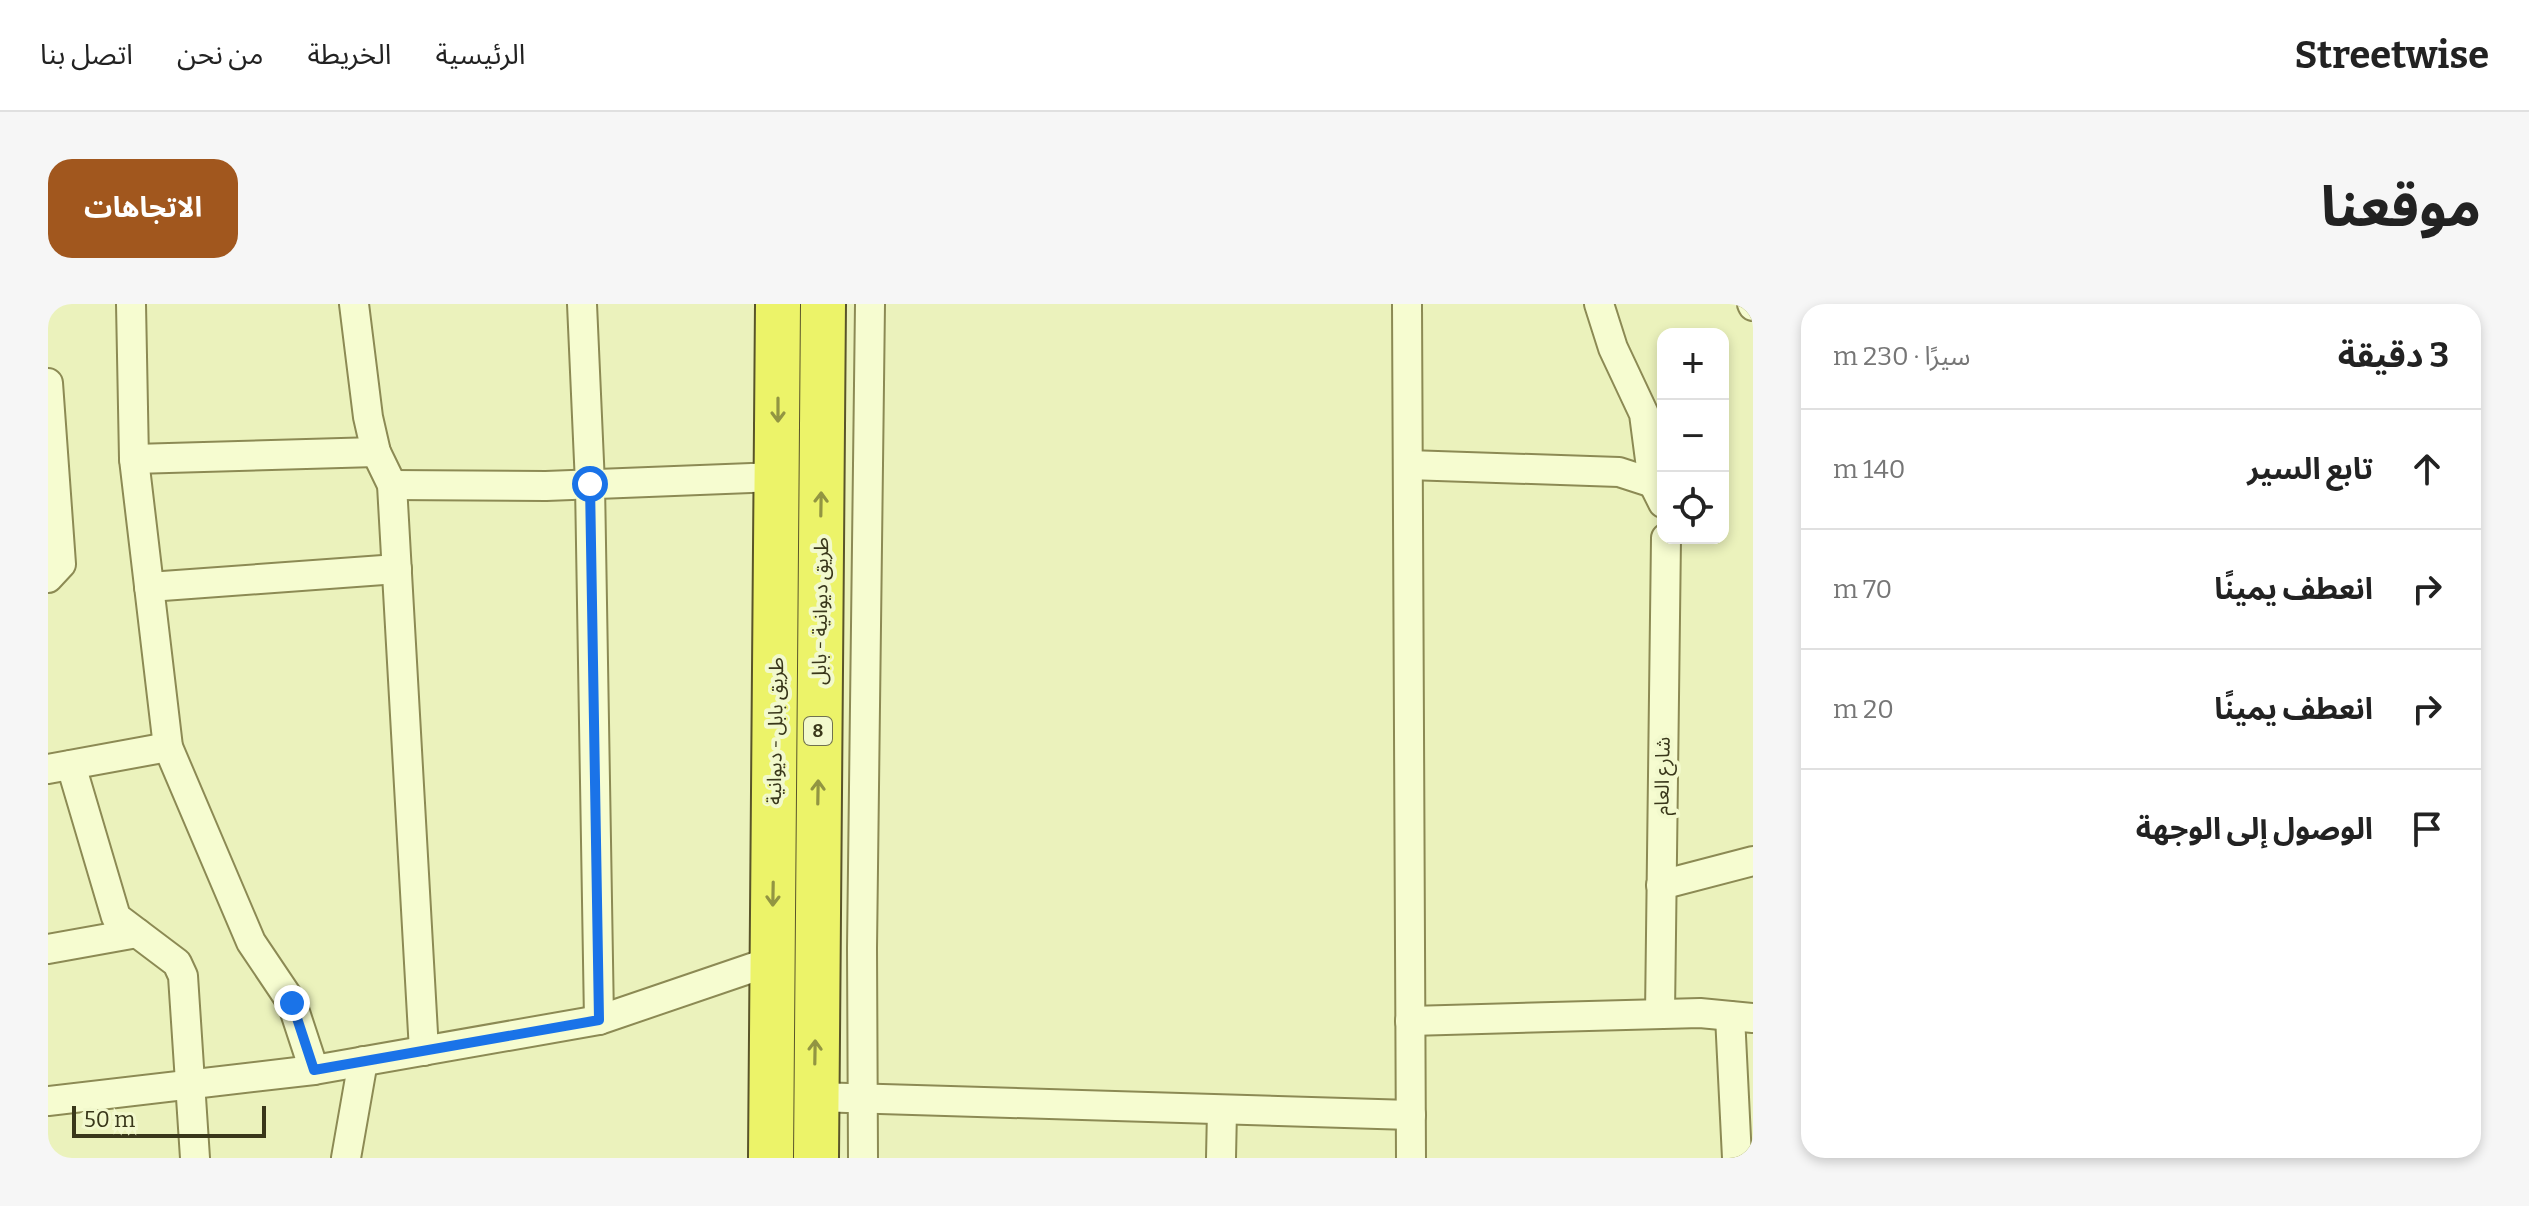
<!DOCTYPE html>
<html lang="ar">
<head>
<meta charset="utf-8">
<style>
	body { margin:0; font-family:Bitter,"Noto Sans Arabic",serif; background:#f6f6f6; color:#222; direction:rtl }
	.controls { position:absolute; right:24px; top:24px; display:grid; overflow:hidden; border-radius:16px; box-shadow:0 4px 12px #0003 }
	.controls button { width:72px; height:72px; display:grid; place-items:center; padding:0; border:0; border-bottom:2px solid #e0e0e0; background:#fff; color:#222; font:40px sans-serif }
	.scale { position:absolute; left:24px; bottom:20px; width:194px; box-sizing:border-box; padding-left:8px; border:4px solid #39371a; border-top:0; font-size:22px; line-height:28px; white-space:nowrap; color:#39371a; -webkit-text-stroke:6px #f2f9cd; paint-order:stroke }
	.stop { position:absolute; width:24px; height:24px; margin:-18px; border:6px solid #1a73e8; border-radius:50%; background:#fff }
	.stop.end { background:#1a73e8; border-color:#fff; box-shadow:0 2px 8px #0008 }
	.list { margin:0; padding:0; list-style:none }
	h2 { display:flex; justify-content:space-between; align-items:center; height:104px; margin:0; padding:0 32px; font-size:34px }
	h2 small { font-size:26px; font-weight:400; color:#767676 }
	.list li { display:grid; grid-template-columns:52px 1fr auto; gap:24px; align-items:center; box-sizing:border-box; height:120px; padding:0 32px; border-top:2px solid #e0e0e0 }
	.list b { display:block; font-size:30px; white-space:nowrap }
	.list em { font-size:26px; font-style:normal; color:#767676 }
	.icon { flex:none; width:44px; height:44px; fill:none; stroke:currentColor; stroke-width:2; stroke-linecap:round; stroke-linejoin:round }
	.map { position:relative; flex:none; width:1705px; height:854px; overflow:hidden; direction:ltr; border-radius:24px }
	header { display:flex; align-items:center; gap:48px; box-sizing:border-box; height:112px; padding:0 40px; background:#fff; border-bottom:2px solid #e0e0e0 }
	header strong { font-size:38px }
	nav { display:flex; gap:44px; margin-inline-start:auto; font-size:28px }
	.intro { display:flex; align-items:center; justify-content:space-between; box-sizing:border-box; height:192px; padding:0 48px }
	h1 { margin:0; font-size:56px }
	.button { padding:20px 36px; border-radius:24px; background:#a1571e; color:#fff; font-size:28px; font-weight:700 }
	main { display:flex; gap:48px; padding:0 48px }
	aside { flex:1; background:#fff; border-radius:24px; box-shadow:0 4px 12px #0003 }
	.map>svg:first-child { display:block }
</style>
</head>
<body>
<header>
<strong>Streetwise</strong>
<nav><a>الرئيسية</a><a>الخريطة</a><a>من نحن</a><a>اتصل بنا</a></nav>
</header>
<div class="intro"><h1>موقعنا</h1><a class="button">الاتجاهات</a></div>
<main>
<aside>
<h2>3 دقيقة<small>سيرًا · 230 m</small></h2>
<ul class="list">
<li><svg class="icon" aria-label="ahead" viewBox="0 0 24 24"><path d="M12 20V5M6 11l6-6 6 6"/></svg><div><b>تابع السير</b></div><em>140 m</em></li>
<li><svg class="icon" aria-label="right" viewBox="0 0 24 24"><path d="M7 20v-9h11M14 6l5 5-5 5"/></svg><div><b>انعطف يمينًا</b></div><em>70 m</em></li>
<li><svg class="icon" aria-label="right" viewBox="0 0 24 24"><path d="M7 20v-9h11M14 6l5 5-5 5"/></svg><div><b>انعطف يمينًا</b></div><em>20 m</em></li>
<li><svg class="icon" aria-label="arrive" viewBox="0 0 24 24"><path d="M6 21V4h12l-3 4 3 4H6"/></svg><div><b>الوصول إلى الوجهة</b></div></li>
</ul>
</aside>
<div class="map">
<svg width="1705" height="854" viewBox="0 0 1705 854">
	<rect width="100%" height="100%" fill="#ebf2bc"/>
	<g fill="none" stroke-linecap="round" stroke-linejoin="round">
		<defs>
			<g id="minor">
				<path d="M83 0 86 155 120 443 203 638 244 699 266 766"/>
				<path d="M306 0 320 113 328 148 344 181 376 747"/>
				<path d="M534 0 542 180 551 716"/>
				<path d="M1359 0 1363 854"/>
				<path d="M1551 0 1565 44 1596 110 1605 179 1615 199"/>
				<path d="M1704 0 1705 2"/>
				<path d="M0 79 13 260 0 274"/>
				<path d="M86 155 328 148"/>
				<path d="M1360 161 1571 168 1605 179"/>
				<path d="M344 181 498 182 730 173"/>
				<path d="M101 283 349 265"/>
				<path d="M23 461 68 613 129 659 135 672 147 854"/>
				<path d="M0 465 120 443"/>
				<path d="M1613 581 1705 557"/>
				<path d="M0 645 89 629"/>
				<path d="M1612 710 1618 234"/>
				<path d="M1682 712 1689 854"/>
				<path d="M1362 717 1652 709 1705 714"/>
				<path d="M767 793 1363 811"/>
				<path d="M0 797 266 766 551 716 724 657"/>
				<path d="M298 854 315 757"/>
				<path d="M815 854 814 644 822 0"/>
				<path d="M1173 854 1174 806"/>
			</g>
			<g id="trunk">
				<path d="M723 854 730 0"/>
				<path d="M768 854 775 0"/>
			</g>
		</defs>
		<use href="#minor" stroke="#8c8a54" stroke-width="32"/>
		<use href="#trunk" stroke="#595429" stroke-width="48"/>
		<use href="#minor" stroke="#f6fcd0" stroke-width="28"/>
		<use href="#trunk" stroke="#ecf369" stroke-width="44"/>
	</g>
	<defs><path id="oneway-shaft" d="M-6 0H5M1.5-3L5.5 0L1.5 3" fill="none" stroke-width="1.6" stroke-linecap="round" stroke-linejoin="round" transform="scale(2)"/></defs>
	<g stroke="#929542">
		<use href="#oneway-shaft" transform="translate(730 106) rotate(90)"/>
		<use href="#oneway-shaft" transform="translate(773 200) rotate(-89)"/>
		<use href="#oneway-shaft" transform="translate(770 488) rotate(-89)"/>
		<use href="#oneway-shaft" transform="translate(725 590) rotate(91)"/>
		<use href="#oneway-shaft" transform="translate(767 748) rotate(-89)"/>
	</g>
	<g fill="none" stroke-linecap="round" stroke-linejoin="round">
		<path stroke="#1a73e8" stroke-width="10" d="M244 699 266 766 551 716 542 180"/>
	</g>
	<g text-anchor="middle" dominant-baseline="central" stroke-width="8" stroke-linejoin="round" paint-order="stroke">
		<rect fill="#f2f9cd" stroke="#707150" stroke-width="2" x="756" y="413" width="28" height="28" rx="6"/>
		<g font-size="18" font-weight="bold" fill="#39371a">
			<text x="770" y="427">8</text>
		</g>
		<g font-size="20" fill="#39371a" stroke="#f2f9cd">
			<text transform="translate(772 307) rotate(-89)">طريق ديوانية - بابل</text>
			<text transform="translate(727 427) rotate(-89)">طريق بابل - ديوانية</text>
			<text transform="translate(1614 472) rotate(-89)">شارع العام</text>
		</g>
	</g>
</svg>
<div class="controls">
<button>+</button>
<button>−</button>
<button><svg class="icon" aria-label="locate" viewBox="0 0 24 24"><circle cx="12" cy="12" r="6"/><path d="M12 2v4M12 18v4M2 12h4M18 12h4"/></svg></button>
</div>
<div class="scale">50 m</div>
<div class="stop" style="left:542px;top:180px"></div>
<div class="stop end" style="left:244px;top:699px"></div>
</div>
</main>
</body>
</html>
